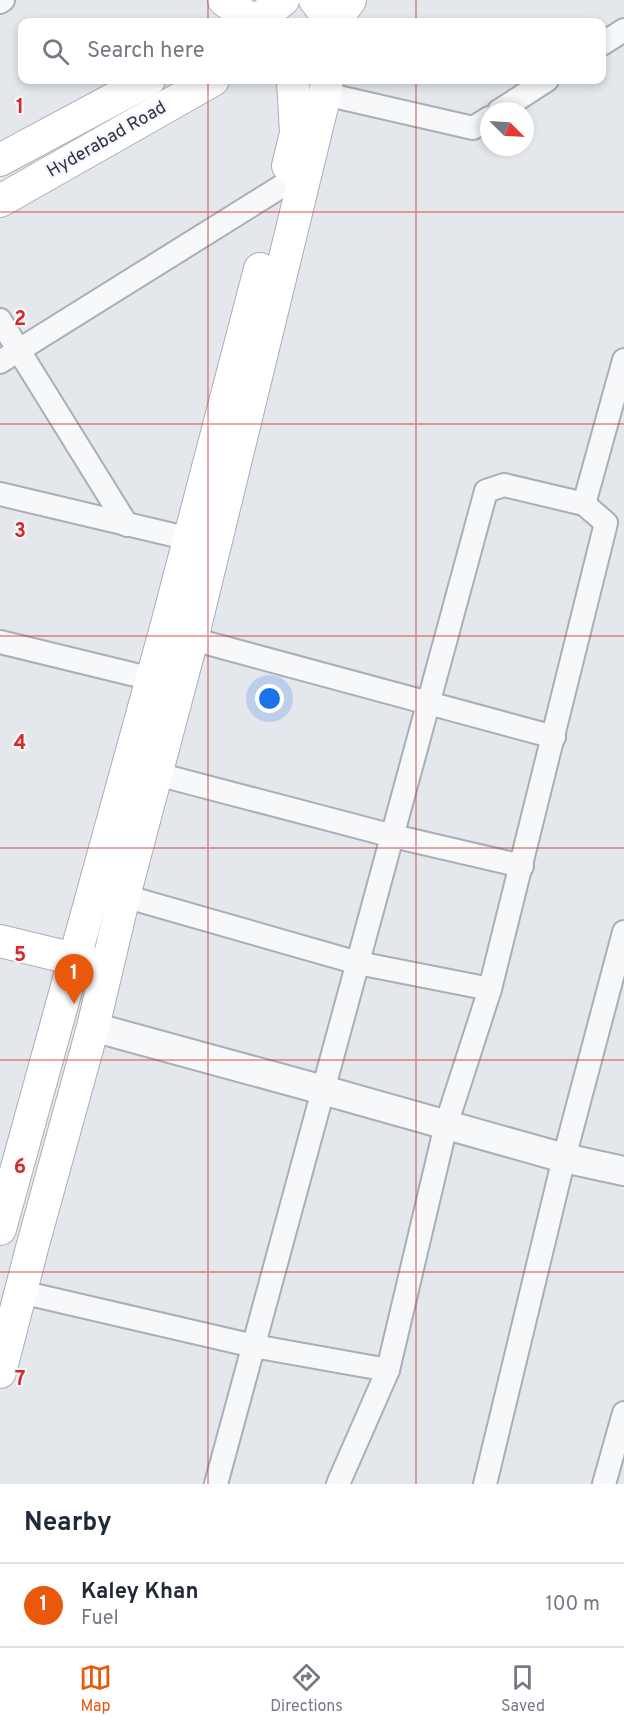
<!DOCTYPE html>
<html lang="en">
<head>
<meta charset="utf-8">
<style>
	body { margin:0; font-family:Overpass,sans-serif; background:#f6f6f7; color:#1f2937 }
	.compass { position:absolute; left:480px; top:102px; width:54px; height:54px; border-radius:50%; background:#fff; box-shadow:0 3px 9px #0003; rotate:114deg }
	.you { position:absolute; left:270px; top:699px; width:21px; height:21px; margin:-15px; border:4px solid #fff; border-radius:50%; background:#1a73e8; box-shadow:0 0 0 9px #1a73e833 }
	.badge { display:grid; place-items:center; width:39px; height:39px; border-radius:50%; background:#ea580c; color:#fff; font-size:20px; font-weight:700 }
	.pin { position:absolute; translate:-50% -50px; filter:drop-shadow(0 2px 3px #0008) }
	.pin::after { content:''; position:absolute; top:32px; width:21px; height:18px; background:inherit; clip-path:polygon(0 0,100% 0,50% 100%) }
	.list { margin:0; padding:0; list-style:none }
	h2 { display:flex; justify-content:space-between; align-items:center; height:78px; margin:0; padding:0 24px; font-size:26px }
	h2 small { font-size:20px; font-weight:400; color:#747a83 }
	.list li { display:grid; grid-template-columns:39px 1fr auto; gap:18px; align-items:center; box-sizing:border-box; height:84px; padding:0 24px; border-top:2px solid #e0e1e3 }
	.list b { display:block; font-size:22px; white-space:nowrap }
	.list p { margin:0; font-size:20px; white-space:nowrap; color:#747a83 }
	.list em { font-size:20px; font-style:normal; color:#747a83 }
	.icon { flex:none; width:33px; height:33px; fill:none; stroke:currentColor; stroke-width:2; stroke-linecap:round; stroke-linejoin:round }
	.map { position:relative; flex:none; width:624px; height:1484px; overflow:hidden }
	.search { position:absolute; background:#fff; box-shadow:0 3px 9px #0003; left:18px; right:18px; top:18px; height:66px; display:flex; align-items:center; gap:15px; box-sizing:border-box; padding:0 21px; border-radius:12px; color:#747a83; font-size:22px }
	.sheet { height:162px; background:#fff }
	nav { display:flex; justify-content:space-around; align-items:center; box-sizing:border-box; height:84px; border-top:2px solid #e0e1e3; background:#fff; font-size:16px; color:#747a83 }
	nav a { display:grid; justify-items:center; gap:3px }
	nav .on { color:#ea580c }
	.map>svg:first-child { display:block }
</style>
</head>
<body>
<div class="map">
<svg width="624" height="1484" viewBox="0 0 624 1484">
	<rect width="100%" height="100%" fill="#e4e7ec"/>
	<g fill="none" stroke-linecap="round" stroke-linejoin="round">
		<defs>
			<g id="minor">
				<path d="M0 2 3 0"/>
				<path d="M602 44 624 30"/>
				<path d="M325 94 473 128 489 118"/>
				<path d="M499 111 547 80"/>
				<path d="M0 320 127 525"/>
				<path d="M0 362 282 186"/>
				<path d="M0 494 190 539"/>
				<path d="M192 639 554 737"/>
				<path d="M0 642 152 679"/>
				<path d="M157 774 393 836 522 866"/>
				<path d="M124 896 358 963 490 989"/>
				<path d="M21 1292 254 1346 388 1370"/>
				<path d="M216 1484 486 491 504 485 584 504 624 360"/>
				<path d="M338 1484 388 1370 446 1125 490 989 606 523 584 504"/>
				<path d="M485 1484 564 1158 624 932"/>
				<path d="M604 1484 624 1413"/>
			</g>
			<path id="tertiary" d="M93 1027 323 1090 564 1158 624 1171"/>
			<g id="secondary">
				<path d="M224 0 254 22"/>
				<path d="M315 0 325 13 326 22"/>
				<path d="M255 22 283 0"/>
				<path d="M334 22 350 0"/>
				<path d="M0 160 149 80"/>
				<path d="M288 166 296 133 293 80"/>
				<path d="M0 201 213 80"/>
				<path d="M0 941 95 964"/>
				<path d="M0 1229 166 628 260 269"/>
				<path d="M0 1372 32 1248 93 1027 124 896 192 639 325 94 327 80"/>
			</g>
		</defs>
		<use href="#minor" stroke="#a9aeb7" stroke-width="26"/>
		<use href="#tertiary" stroke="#a9aeb7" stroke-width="32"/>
		<use href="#secondary" stroke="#a9aeb7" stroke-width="34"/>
		<use href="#minor" stroke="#f7f8fa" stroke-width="22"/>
		<use href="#tertiary" stroke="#f7f8fa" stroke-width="28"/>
		<use href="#secondary" stroke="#fff" stroke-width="32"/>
	</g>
	<path fill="none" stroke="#d62828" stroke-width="1.5" stroke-opacity="0.55" d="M208 0V22M416 0V22M208 80V1484M416 80V1484M0 212H624M0 424H624M0 636H624M0 848H624M0 1060H624M0 1272H624"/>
	<g text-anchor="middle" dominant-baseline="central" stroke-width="4.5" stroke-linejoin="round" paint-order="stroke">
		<g font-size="18" fill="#2b3445" stroke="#f4f6f9">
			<text transform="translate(107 140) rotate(-30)">Hyderabad Road</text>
		</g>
	</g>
	<g font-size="20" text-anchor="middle" font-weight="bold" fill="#d62828" stroke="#f4f6f9" stroke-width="4.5" stroke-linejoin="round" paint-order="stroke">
		<text x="20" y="113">1</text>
		<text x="20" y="325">2</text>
		<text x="20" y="537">3</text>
		<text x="20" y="749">4</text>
		<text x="20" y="961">5</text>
		<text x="20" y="1173">6</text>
		<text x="20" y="1385">7</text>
	</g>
</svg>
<svg class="compass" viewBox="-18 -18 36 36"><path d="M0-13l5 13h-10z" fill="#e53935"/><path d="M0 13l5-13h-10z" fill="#747a83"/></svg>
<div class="you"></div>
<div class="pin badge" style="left:74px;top:1004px">1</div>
<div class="search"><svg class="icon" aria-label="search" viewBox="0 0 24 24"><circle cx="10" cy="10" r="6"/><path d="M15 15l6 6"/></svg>Search here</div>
</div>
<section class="sheet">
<h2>Nearby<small></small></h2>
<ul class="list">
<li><span class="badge">1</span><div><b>Kaley Khan</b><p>Fuel</p></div><em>100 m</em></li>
</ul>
</section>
<nav>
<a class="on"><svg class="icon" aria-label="map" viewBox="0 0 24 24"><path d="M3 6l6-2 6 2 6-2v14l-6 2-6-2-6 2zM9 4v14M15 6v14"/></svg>Map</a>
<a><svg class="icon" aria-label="directions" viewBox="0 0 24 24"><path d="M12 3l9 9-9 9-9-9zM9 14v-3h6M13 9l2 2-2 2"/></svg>Directions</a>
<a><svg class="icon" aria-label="saved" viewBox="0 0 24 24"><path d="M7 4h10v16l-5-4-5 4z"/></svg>Saved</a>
</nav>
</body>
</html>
